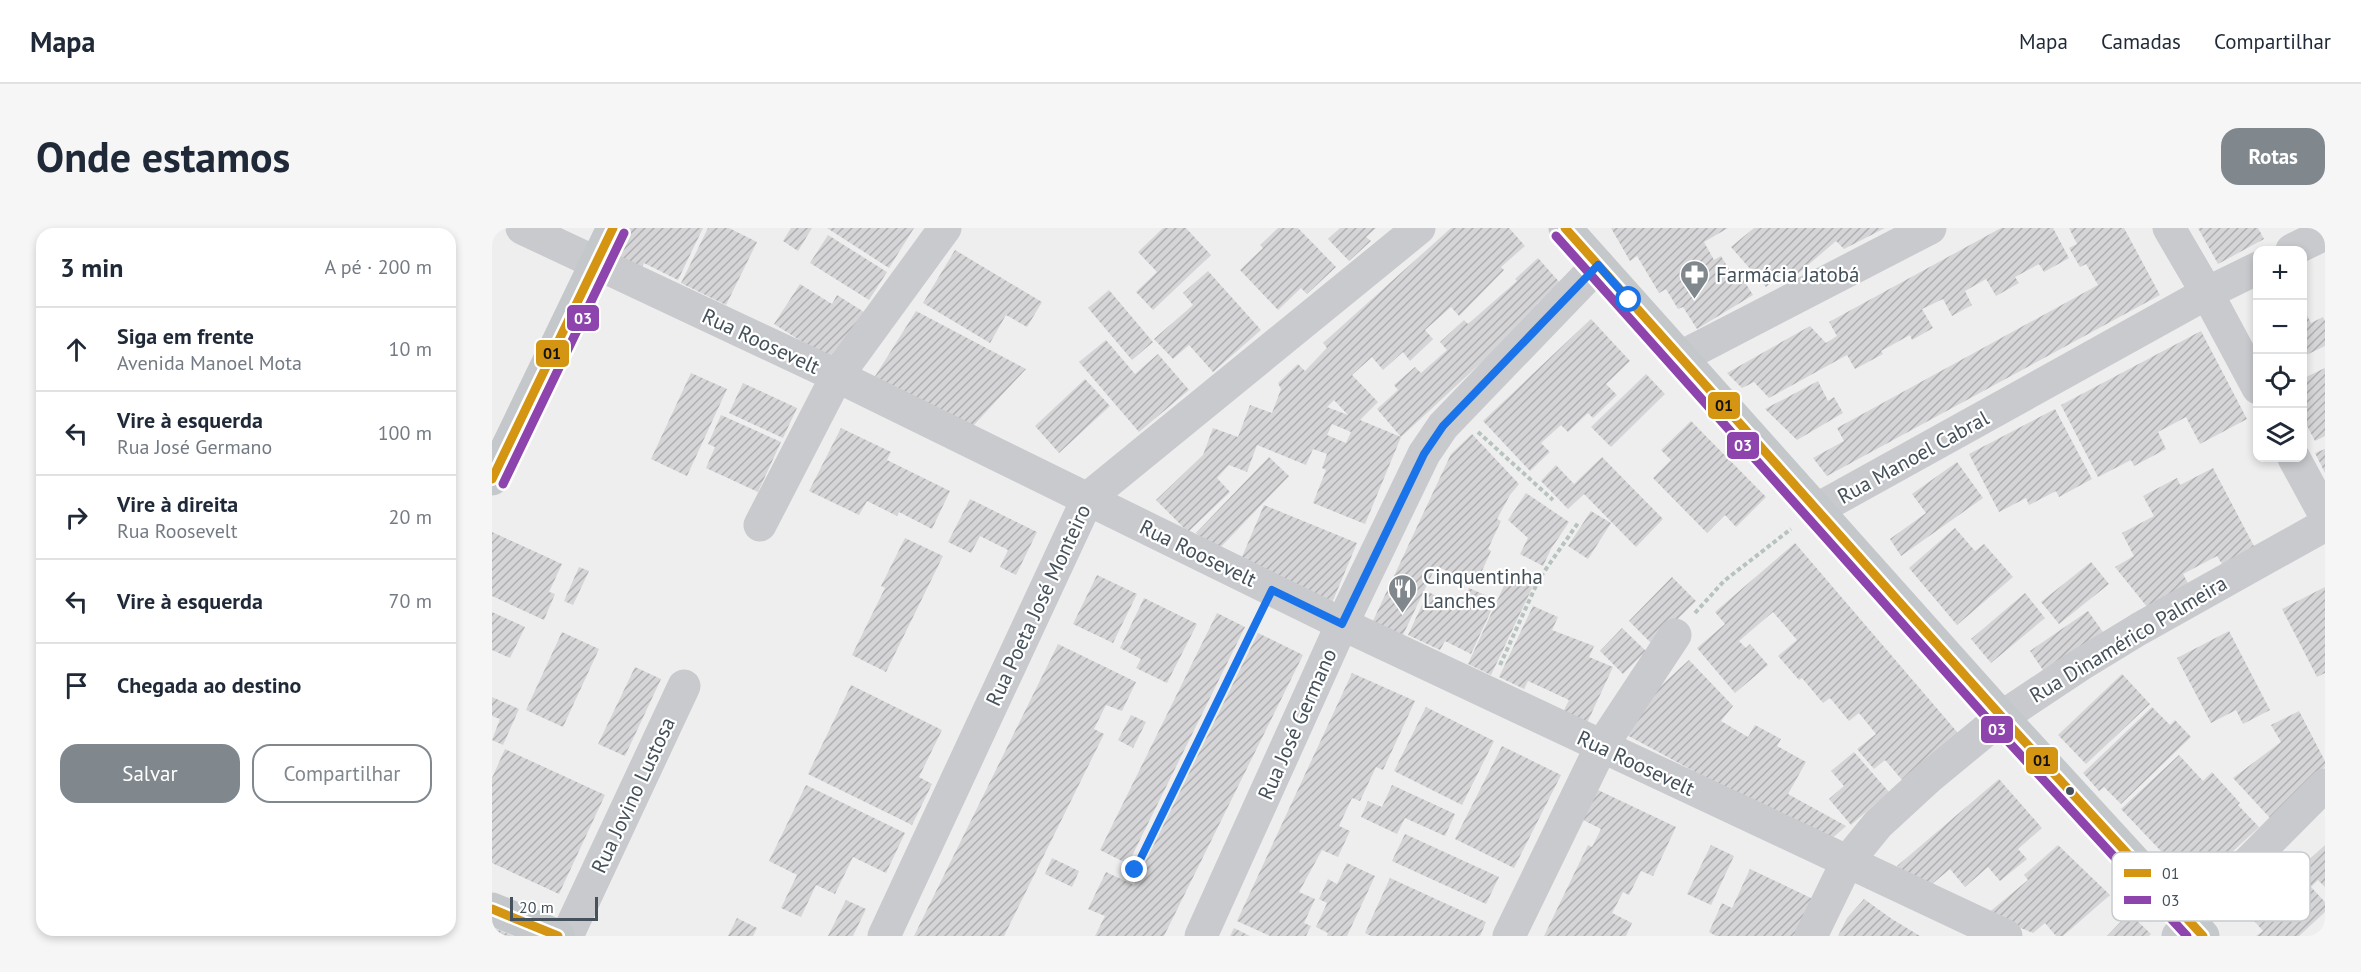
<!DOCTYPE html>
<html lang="pt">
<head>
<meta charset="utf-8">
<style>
	body { margin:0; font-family:"PT Sans",sans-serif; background:#f6f6f7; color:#1f2937 }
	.controls { position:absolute; right:18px; top:18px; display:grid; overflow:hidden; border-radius:12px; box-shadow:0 3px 9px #0003 }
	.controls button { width:54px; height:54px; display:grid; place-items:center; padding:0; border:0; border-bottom:2px solid #e0e1e3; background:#fff; color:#1f2937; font:30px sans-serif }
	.scale { position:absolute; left:18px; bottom:15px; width:88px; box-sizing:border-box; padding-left:6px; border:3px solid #45515b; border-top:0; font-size:16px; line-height:21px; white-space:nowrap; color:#45515b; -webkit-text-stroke:4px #fff; paint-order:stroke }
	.stop { position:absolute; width:18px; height:18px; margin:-14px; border:4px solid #1a73e8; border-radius:50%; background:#fff }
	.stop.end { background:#1a73e8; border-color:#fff; box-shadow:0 2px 6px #0008 }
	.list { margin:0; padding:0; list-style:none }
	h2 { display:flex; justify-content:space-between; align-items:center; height:78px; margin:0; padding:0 24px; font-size:26px }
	h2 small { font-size:20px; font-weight:400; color:#747a83 }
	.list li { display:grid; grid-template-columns:39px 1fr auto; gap:18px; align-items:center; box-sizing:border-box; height:84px; padding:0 24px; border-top:2px solid #e0e1e3 }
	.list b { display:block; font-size:22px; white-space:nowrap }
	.list p { margin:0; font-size:20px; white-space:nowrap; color:#747a83 }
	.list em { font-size:20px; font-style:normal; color:#747a83 }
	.actions { display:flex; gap:12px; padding:18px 24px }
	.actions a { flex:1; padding:14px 0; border:2px solid #80888e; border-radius:18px; text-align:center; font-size:21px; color:#80888e }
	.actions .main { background:#80888e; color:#fff }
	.icon { flex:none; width:33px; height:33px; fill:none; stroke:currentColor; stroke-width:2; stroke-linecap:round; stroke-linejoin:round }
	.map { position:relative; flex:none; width:1833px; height:708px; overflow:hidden; border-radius:18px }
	header { display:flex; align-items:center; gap:36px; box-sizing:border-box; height:84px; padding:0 30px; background:#fff; border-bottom:2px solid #e0e1e3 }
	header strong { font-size:28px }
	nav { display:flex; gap:33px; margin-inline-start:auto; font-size:21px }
	.intro { display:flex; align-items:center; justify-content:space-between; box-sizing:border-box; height:144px; padding:0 36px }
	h1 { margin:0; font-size:42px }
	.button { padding:15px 27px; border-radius:18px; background:#80888e; color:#fff; font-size:21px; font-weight:700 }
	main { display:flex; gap:36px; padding:0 36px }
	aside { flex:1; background:#fff; border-radius:18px; box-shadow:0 3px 9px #0003 }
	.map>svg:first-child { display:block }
</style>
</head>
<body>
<header>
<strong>Mapa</strong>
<nav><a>Mapa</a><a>Camadas</a><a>Compartilhar</a></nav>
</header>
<div class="intro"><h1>Onde estamos</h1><a class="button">Rotas</a></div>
<main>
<aside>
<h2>3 min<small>A pé · 200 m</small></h2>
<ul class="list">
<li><svg class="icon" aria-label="ahead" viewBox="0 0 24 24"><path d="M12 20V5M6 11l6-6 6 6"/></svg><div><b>Siga em frente</b><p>Avenida Manoel Mota</p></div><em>10 m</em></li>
<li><svg class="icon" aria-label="left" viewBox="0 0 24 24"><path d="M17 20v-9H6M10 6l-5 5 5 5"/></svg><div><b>Vire à esquerda</b><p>Rua José Germano</p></div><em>100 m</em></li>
<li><svg class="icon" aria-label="right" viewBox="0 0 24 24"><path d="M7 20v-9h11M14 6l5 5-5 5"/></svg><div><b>Vire à direita</b><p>Rua Roosevelt</p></div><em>20 m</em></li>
<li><svg class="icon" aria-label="left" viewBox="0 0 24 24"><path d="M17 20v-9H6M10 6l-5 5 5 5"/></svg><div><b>Vire à esquerda</b></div><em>70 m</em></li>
<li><svg class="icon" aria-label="arrive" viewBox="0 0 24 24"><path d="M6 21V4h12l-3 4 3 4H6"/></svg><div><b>Chegada ao destino</b></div></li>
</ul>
<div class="actions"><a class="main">Salvar</a><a>Compartilhar</a></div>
</aside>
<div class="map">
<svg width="1833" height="708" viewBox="0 0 1833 708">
	<defs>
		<pattern id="building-hatch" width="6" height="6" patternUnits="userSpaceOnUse" patternTransform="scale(1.5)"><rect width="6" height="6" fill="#d5d5d7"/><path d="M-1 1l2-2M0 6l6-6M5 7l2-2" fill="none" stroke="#afafb1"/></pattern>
	</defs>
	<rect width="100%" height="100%" fill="#efeeee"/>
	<g fill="url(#building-hatch)" fill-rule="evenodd">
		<path d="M128 0H211L186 52 152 35 146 47 113 31Z"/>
		<path d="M216 0H237L265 14 234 77 189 55Z"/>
		<path d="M299 0H320L306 23 291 13Z"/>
		<path d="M335 0H422L397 40Z"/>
		<path d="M671 0H694L719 27 661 82 644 64 665 44 646 24Z"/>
		<path d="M786 0H806L844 39 815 66 809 60 786 82 748 42 771 20 768 17Z"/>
		<path d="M848 0H884L874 9 879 13 857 33 836 11Z"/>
		<path d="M959 0H1017L1033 18 1009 39 1012 42 967 88 959 79 933 102 941 111 918 133 911 124 891 142 880 129 860 147 886 174 868 192 909 209 873 296 821 275 834 242 830 240 835 226 821 221 814 237 765 217 755 244 737 237 725 250 738 264 696 304 664 272 711 227 721 200 746 209 758 177 780 185 789 161 786 155 806 136 813 143 835 120 831 115ZM842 172 856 187 835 179ZM840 196 859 204 854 215 835 207Z"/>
		<path d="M1119 0H1236L1212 14 1222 32 1229 28 1241 48 1247 45 1261 67 1205 101 1191 79 1186 81 1174 61 1167 65 1145 28 1138 33Z"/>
		<path d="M1262 0H1393L1352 21 1344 13 1302 49 1295 41 1274 59 1239 19Z"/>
		<path d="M1509 0H1561L1577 30 1552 44 1547 36 1523 49 1527 55 1504 68 1494 51 1473 63 1480 77 1460 88 1451 71 1430 81 1441 100 1420 112 1418 107 1389 123 1391 126 1363 141 1355 127 1277 170 1262 154 1250 160 1235 145 1318 98 1334 115 1345 108 1337 94Z"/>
		<path d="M1577 0H1632L1668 67 1335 248 1321 230 1352 213 1345 200 1606 57 1594 36 1588 39 1577 20 1585 16Z"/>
		<path d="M1706 0H1766L1772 11 1726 36Z"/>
		<path d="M336 7 395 44 377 72 318 35Z"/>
		<path d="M463 22 550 74 535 99 514 87 498 115 431 75Z"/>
		<path d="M1046 30 1069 56 1045 76 1048 80 909 209 885 181 906 162 902 157 923 139 929 145 955 122 948 114 972 92 976 96 1025 53 1023 51Z"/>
		<path d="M716 43 769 102 721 144 697 117 681 131 662 111 701 77 691 65Z"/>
		<path d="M308 56 340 76 345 67 372 84 341 133 282 96Z"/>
		<path d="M617 62 661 114 640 132 596 80Z"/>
		<path d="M1810 78 1819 95 1831 89 1833 93V118L1810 129Z"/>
		<path d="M424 83 534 141 481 198 382 150Z"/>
		<path d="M1099 91 1138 133 1114 156 1125 167 1101 190 1096 185 1076 204 1069 197 1049 215 1058 224 1038 243 991 193Z"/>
		<path d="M1709 103 1755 191 1708 216 1694 189 1666 204 1674 221 1642 238 1639 232 1606 249 1569 177Z"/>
		<path d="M614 112 643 146 666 126 697 162 647 204 587 134Z"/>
		<path d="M1833 140V208L1823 213 1810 188V151Z"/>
		<path d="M199 145 235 161 195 248 159 231Z"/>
		<path d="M1154 146 1173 166 1119 219 1099 199Z"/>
		<path d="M593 151 618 178 567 225 543 198Z"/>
		<path d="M1326 153 1336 173 1342 169 1351 185 1305 212 1273 181Z"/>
		<path d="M251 155 305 180 291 210 237 185Z"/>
		<path d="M1563 181 1600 251 1567 269 1564 263 1537 277 1534 270 1507 284 1477 226Z"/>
		<path d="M229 187 289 214 266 264 214 240 223 219 216 216Z"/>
		<path d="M1199 193 1274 269 1244 299 1233 287 1215 305 1161 250 1179 232 1169 222Z"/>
		<path d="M349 200 399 224 395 232 458 263 440 301 407 284 405 288 375 273 367 287 317 263Z"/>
		<path d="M980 206 1027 256 1018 267 1005 291 1009 293 996 321 999 323 984 356 944 338 910 409 880 395 959 226Z"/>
		<path d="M1833 221V245L1823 225Z"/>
		<path d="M777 229 797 248 724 324 704 305Z"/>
		<path d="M1110 229 1171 291 1144 319 1092 266 1076 281 1049 253 1064 237 1082 256Z"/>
		<path d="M1465 234 1491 270 1409 328 1398 311 1434 285 1420 266Z"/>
		<path d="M1721 240 1763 320 1730 336 1725 328 1691 346 1697 357 1656 380 1623 339 1642 328 1630 305 1662 288 1651 268 1685 250 1688 257Z"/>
		<path d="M1034 265 1077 294 1059 321 1051 338 1028 326 1036 310 1016 292Z"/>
		<path d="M478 271 545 304 524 347 508 339 516 322 488 308 479 325 456 314Z"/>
		<path d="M772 277 865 315 840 375 747 336Z"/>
		<path d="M1099 283 1119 295 1096 331 1076 318Z"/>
		<path d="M1463 300 1483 323 1492 316 1521 349 1465 397 1417 340Z"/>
		<path d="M0 304 70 336 57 364 63 366 52 392 0 368Z"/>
		<path d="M413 310 451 328 394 444 360 427 393 360 389 358Z"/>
		<path d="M1303 315 1466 505 1411 553 1393 532 1382 541 1365 521 1384 506 1367 485 1357 493 1338 470 1331 475 1310 450 1307 452 1286 428 1305 412 1281 384 1247 413 1254 420 1258 416 1276 437 1243 465 1205 420 1233 396 1223 384Z"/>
		<path d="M1599 334 1617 356 1567 396 1549 374Z"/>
		<path d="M87 339 97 343 81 377 72 373Z"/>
		<path d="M605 347 645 366 621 415 581 396Z"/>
		<path d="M1017 347 1041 358 999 447 976 436Z"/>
		<path d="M1180 349 1204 373 1160 416 1137 393Z"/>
		<path d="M1833 359V445L1825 449 1790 381Z"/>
		<path d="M977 360 1004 372 979 426 953 413 948 422 916 407 936 364 968 379Z"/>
		<path d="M1533 365 1553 390 1499 435 1479 411Z"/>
		<path d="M652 370 705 396 675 455 644 440 649 431 628 420Z"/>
		<path d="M1041 378 1066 389 1060 402 1102 418 1097 429 1121 439 1095 495 1071 484 1077 472 1036 453 1032 461 1007 449Z"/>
		<path d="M1596 383 1611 404 1553 445 1538 423Z"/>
		<path d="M0 384 33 399 18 430 0 422Z"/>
		<path d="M725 385 753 399 636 636 608 622Z"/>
		<path d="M1130 400 1154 423 1131 446 1108 423Z"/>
		<path d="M1737 403 1778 482 1751 496 1744 482 1719 495 1685 430Z"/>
		<path d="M70 404 107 421 71 499 34 482Z"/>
		<path d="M766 405 811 427 672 708H603L613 688 596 681 614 644 642 657Z"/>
		<path d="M566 416 644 454 630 483 614 477 602 501 612 506 512 708H422Z"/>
		<path d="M1197 432 1241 478 1229 493 1256 509 1263 497 1289 511 1285 518 1314 534 1296 566 1354 598 1335 615 1133 506 1149 476Z"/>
		<path d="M143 439 169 451 133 528 106 516Z"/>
		<path d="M860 445 923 473 891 542 884 539 868 573 860 570 847 598 858 603 846 629 830 622 807 664 823 671 812 695 819 698 814 708H778L745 693Z"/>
		<path d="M1630 446 1658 476 1594 536 1566 507Z"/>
		<path d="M359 457 450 502 427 549 440 556 420 597 316 546Z"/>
		<path d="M0 469 27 481 11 517 0 512 8 491 0 488Z"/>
		<path d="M934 479 1002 513 970 577 902 543Z"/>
		<path d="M1660 479 1678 497 1683 492 1699 509 1629 576 1612 559 1607 563 1591 545Z"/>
		<path d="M1807 483 1833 533V539L1778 590 1741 550 1789 514 1779 497Z"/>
		<path d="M639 487 654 494 641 520 626 512Z"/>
		<path d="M1010 518 1069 547 1022 640 963 611Z"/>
		<path d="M13 521 113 567 67 666 0 635V550Z"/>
		<path d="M1362 524 1397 564 1359 597 1337 571 1352 558 1339 543Z"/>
		<path d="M1687 527 1711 553 1720 544 1748 575 1746 577 1767 599 1703 659 1629 581Z"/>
		<path d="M1507 551 1550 600 1526 621 1535 631 1508 653 1496 639 1473 659 1458 641 1434 661 1419 653 1405 638Z"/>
		<path d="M314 557 413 605 394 645 361 629 343 666 324 657 309 689 289 680 305 647 277 633Z"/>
		<path d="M900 557 963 586 953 608 913 590 905 606 869 589 876 573 890 579Z"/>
		<path d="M1106 562 1184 599 1161 648 1149 643 1137 667 1131 664 1120 685 1140 695 1134 708H1052L1096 617 1100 619 1109 601 1091 592Z"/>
		<path d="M913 606 1007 649 994 676 900 633Z"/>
		<path d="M1219 617 1242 628 1219 677 1195 666Z"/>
		<path d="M1566 617 1618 667 1571 708H1564L1553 695 1541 705 1495 686 1536 652 1532 647Z"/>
		<path d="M1833 617V659L1826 652 1819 659 1833 674V684L1807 708H1764L1771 703 1757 687Z"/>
		<path d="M560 630 587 643 580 659 553 646Z"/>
		<path d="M855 635 883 648 855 708H835L836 705 824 699 835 675 827 671 836 651 845 656Z"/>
		<path d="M1258 641 1321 671 1303 708H1224L1217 704 1230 675 1240 680Z"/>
		<path d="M898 650 994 694 988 708H879L873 705Z"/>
		<path d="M1372 671 1400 691 1428 708H1346L1355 690Z"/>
		<path d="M354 672 374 681 361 708H336Z"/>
		<path d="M1637 685 1659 706 1657 708H1615Z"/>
		<path d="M245 690 265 700 261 708H236Z"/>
		<path d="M0 699 21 708H0Z"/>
		<path d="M742 700 758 708H738Z"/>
	</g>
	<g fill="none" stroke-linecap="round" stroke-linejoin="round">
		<g stroke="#b6c3be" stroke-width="4" stroke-dasharray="4.5 3" stroke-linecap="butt">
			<path d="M986 204 1061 272"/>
			<path d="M1203 385 1232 353 1299 301"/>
			<path d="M1008 437 1047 351 1086 295"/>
			<path d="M643 642 766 389"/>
		</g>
		<g stroke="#c8cacd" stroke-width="33">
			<path d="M30 0 345 148 850 396 1514 708"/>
			<path d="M1677 0 1715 65 1766 160"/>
			<path d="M1800 22 1833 6"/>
			<path d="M1189 129 1438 0"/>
			<path d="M1802 230 1833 287"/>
			<path d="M1324 282 1715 65 1766 40"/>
			<path d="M268 297 345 148 453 0"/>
			<path d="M75 708 192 458"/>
			<path d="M392 708 596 270 927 0"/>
			<path d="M709 708 850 396 932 226 951 198 1106 37"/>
			<path d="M1017 708 1109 519 1183 407"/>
			<path d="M1319 708 1355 634 1386 596 1436 550 1510 489 1588 437 1647 401 1833 297"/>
			<path d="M1686 708 1697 694 1833 557"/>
		</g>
		<g stroke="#c4c8cb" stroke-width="33">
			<path d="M1073 0 1510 489 1711 708"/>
			<path d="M0 251 121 0"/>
			<path d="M0 681 66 708"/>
		</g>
		<defs>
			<g id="bus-1">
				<path d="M1073 0 1510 489 1711 708"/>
				<path d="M0 251 121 0"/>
				<path d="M0 681 66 708"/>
			</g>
			<g id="bus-2">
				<path d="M1064 8 1501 497 1695 708"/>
				<path d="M11 256 132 5"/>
			</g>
		</defs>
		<use href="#bus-1" stroke="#fff" stroke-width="14"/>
		<use href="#bus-2" stroke="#fff" stroke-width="14"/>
		<use href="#bus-1" stroke="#d39512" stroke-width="9"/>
		<use href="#bus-2" stroke="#8e44ad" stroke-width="9"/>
	</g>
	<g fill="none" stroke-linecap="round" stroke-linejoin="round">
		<path stroke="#1a73e8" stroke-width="8" d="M643 642 780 362 850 396 932 226 951 198 1106 37 1137 72"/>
	</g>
	<defs>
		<symbol id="pharmacy-pin" viewBox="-11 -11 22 30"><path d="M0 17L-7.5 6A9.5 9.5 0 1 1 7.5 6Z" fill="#80888e" stroke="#fff"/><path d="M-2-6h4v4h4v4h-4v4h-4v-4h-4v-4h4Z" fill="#fff"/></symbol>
		<symbol id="restaurant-pin" viewBox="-11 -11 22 30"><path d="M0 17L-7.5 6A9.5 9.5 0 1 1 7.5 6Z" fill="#80888e" stroke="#fff"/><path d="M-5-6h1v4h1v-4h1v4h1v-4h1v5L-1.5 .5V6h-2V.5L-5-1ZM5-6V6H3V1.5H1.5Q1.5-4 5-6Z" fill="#fff"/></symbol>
	</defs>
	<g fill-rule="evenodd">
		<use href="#pharmacy-pin" x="1186" y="30" width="33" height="45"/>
		<use href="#restaurant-pin" x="894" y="344" width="33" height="45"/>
	</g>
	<circle fill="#45515b" stroke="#fff" stroke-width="2" cx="1578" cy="563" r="5"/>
	<g text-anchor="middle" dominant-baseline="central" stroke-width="4.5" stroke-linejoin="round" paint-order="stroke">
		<g font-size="21" fill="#45515b" stroke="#fff" text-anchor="start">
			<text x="1224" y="46">Farmácia Jatobá</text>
			<text x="931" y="348">Cinquentinha<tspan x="931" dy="24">Lanches</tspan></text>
		</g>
		<g font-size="21" fill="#45515b" stroke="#fff">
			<text transform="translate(269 113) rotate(25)">Rua Roosevelt</text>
			<text transform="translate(1421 229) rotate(-29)">Rua Manoel Cabral</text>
			<text transform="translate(706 325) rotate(26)">Rua Roosevelt</text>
			<text transform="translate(546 377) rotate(-65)">Rua Poeta José Monteiro</text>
			<text transform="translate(1636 411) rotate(-31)">Rua Dinamérico Palmeira</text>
			<text transform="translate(805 496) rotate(-66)">Rua José Germano</text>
			<text transform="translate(1144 535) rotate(25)">Rua Roosevelt</text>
			<text transform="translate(141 567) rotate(-65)">Rua Jovino Lustosa</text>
		</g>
	</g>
	<rect x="1620" y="624" width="198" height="69" rx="9" fill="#fff" stroke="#c7cbce" stroke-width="1.5"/>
	<rect x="1632" y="641" width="27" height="8" fill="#d39512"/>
	<rect x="1632" y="668" width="27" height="8" fill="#8e44ad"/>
	<g font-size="16" fill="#45515b">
		<text x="1670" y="651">01</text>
		<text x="1670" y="678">03</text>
	</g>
	<g stroke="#fff" stroke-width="2">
		<rect x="74" y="76" width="34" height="28" rx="6" fill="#8e44ad"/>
		<rect x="43" y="111" width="35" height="29" rx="6" fill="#d39512"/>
		<rect x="1215" y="163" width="34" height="29" rx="6" fill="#d39512"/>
		<rect x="1234" y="203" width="34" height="29" rx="6" fill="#8e44ad"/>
		<rect x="1488" y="487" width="34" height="29" rx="6" fill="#8e44ad"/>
		<rect x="1533" y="518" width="34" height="29" rx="6" fill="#d39512"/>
	</g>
	<g font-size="16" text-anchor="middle" font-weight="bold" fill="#fff">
		<text x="91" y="96">03</text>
		<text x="1251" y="223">03</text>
		<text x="1505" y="507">03</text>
	</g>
	<g font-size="16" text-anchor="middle" font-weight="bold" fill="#111">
		<text x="60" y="131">01</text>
		<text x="1232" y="183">01</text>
		<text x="1550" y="538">01</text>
	</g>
</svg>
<div class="controls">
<button>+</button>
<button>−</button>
<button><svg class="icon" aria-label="locate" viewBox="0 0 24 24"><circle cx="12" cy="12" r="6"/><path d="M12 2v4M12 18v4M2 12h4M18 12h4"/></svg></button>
<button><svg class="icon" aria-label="layers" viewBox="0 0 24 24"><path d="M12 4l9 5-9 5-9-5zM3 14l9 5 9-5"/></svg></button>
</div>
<div class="scale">20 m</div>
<div class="stop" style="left:1137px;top:72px"></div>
<div class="stop end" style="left:643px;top:642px"></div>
</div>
</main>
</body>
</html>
